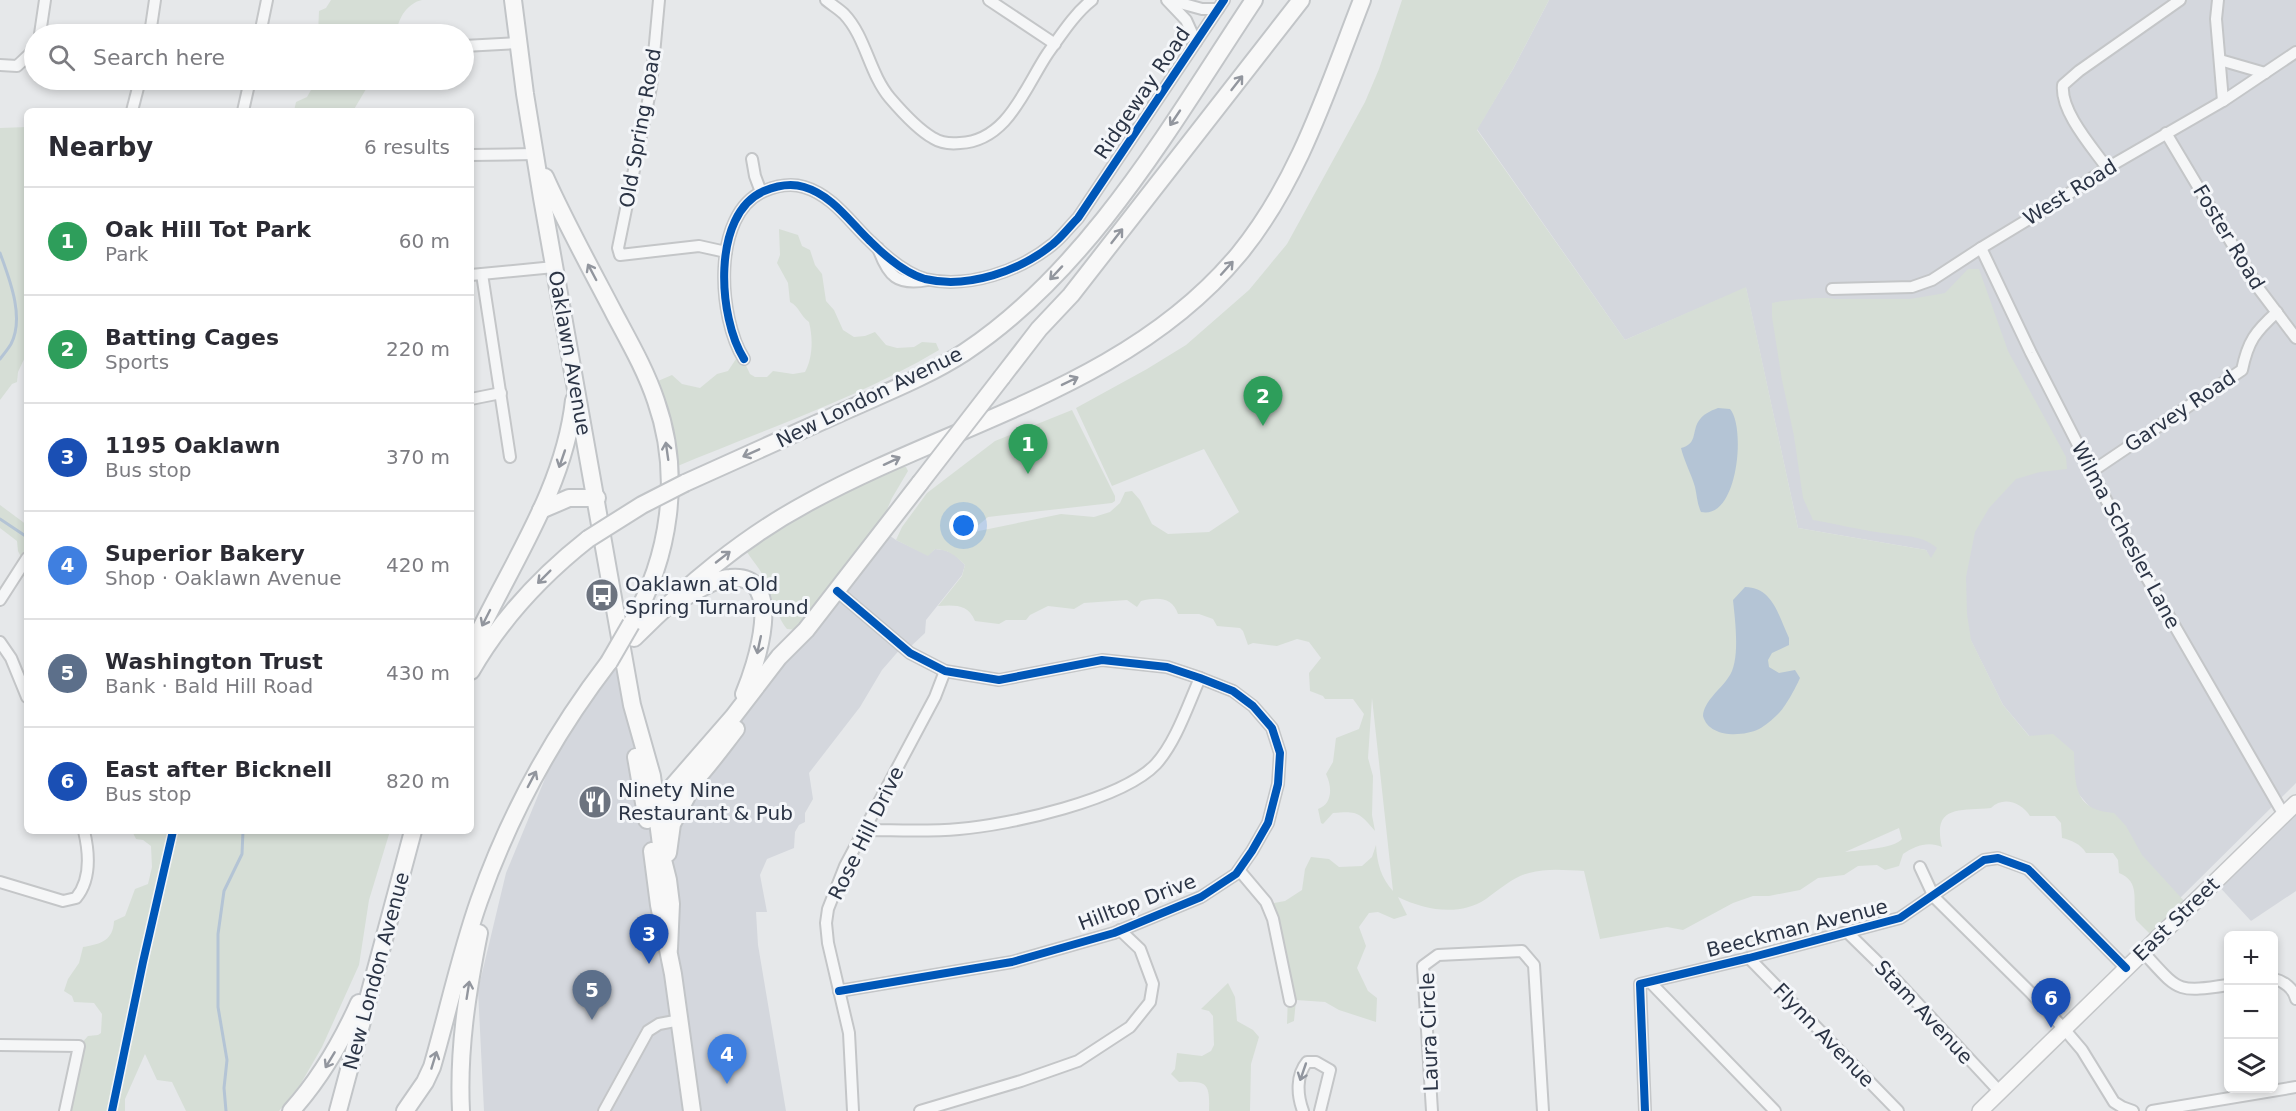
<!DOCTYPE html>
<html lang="en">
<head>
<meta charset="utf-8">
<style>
	body { margin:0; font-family:"DejaVu Sans",sans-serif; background:#f2f2f3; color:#2b2b33 }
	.controls { position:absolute; right:18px; bottom:18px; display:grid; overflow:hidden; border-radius:9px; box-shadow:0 3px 9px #0003 }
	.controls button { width:54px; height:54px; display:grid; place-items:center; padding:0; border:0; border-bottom:2px solid #e1e1e2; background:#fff; color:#2b2b33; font:30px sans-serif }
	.you { position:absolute; left:964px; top:526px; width:21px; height:21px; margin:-15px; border:4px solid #fff; border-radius:50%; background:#1a73e8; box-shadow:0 0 0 9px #1a73e833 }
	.badge { display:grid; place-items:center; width:39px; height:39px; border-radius:50%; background:#d93025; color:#fff; font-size:20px; font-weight:700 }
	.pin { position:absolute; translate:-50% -50px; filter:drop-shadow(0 2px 3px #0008) }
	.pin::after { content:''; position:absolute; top:32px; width:21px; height:18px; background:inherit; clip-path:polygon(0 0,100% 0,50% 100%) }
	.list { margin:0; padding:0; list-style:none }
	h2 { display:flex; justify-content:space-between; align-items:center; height:78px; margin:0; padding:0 24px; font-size:26px }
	h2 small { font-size:20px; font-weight:400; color:#7c7c81 }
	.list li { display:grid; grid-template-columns:39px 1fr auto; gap:18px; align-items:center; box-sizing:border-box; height:108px; padding:0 24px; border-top:2px solid #e1e1e2 }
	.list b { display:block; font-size:22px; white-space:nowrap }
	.list p { margin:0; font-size:20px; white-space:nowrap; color:#7c7c81 }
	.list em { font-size:20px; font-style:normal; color:#7c7c81 }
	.icon { flex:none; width:33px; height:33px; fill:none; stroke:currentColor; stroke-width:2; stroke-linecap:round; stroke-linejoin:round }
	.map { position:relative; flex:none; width:2296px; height:1111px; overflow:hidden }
	.search { position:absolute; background:#fff; box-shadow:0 3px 9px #0003; left:24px; top:24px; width:450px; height:66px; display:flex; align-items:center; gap:15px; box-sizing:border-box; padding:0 21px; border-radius:33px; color:#7c7c81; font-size:22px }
	.panel { position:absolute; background:#fff; box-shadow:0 3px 9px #0003; left:24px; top:108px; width:450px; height:726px; border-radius:9px }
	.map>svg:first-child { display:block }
</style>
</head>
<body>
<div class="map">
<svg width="2296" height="1111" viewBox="0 0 2296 1111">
	<rect width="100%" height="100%" fill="#e6e8ea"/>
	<g fill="#d4d7dd">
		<path d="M1549 0H2296V783L2173 905 2003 705 1926 550 1798 528 1746 288 1625 340 1477 129 1513 69Z"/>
		<path d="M879 528 896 540 928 555 935 549 944 550 954 554 965 565 962 575 926 620 925 633 908 649 902 647 882 670 860 707 809 773 813 799 805 813V822L799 825 795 832 794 848 767 859 760 875 767 912H756L758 945 786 1111H484L478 990 506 873 558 747 588 702 620 664 652 819Z"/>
		<path d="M2296 803V891L2251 921 2215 882Z"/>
	</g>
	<g fill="#d6ded6" fill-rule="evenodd">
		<path d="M331 0H422C408 3 399 17 397 30L402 34H318L319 11 326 8Z"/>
		<path d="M1402 0H1549L1513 69 1477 130 1625 340 1746 287 1798 528 1926 550 1931 558 1937 548C1922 535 1903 536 1883 533 1860 530 1836 524 1813 520L1803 498 1794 436 1782 380 1772 317V303C1782 300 1827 296 1834 299H1910L1934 295 1945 293 1968 269H1979L2008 351 2066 457 2067 469 2040 472 2016 479 1989 508 1975 532 1966 577 1967 614 1971 640 2003 705 2029 736 2053 734 2074 752C2075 786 2074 810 2114 813L2126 826 2142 855 2185 902 2154 938 2136 920C2132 900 2141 882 2119 873L2118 860 2113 853H2086C2081 844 2071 840 2062 838L2061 823 2055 816H2030C2021 802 2003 796 1991 808 1959 811 1932 805 1942 847 1928 841 1915 846 1903 854L1899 866 1885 870 1877 865 1858 866 1844 875 1818 878 1800 890 1769 896H1753L1733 903 1683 930 1667 927 1600 939 1584 871C1565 870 1547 868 1529 873 1513 877 1499 890 1486 899 1459 917 1425 910 1398 897L1407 915 1394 919 1378 912 1369 913 1359 927 1366 946 1357 968 1368 991 1377 998 1376 1022 1339 1010 1325 1002 1296 1000 1294 1021 1287 1024 1288 996 1268 904 1285 901 1302 890 1305 869 1311 857 1329 859 1339 867 1362 866 1372 857 1376 845C1377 863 1381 878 1393 891L1372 698 1368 758 1373 776 1372 815 1375 831C1359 812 1357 811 1333 813L1323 824 1321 823 1318 809C1333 804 1332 786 1326 774L1333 762 1336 738 1359 729 1364 714 1353 699H1325L1323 696 1310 691 1309 673 1321 658 1309 642 1297 639 1277 646 1253 643 1248 645 1243 631 1240 628 1217 626 1213 619 1199 614H1178C1172 597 1158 597 1141 601L1137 607 1127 600 1084 603 1074 609 1048 606 1030 615 1026 620H1006L999 624 975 621C968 604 955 605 938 606L962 576 965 565C955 555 949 550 935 549L928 556 896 540 902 527 927 493 995 441 1072 410 1115 496V501L1112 503 988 517 969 533 1061 514 1094 517 1110 512 1120 503 1125 492 1132 491 1140 500 1152 524 1168 534 1209 532 1239 512 1204 449 1112 486 1076 408 1147 369 1186 345 1249 290 1287 244 1365 102 1379 69ZM1899 828 1902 839C1894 849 1858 850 1845 852Z"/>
		<path d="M340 80H369V84L353 111H294L296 102 307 97 311 90C322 89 335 91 340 80Z"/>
		<path d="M27 127V353L18 372 17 382 12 384 0 400V128Z"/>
		<path d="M779 229 798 235 802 246 810 250 815 265 822 274 826 301 834 310 843 330 854 337 865 336 875 332 886 345 897 348 914 347 922 342 936 343 939 350C855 400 762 430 673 468L651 384 672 375 682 384 700 388 717 374 728 371 740 353 750 374 755 377H767L773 371 793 374 805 372C813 357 813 338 809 322 800 316 800 307 790 302L788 283 777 263 780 255Z"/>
		<path d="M898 467H906L908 471 892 498 879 528 798 630 787 629C776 616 770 589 761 572 757 565 751 559 747 552L749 541 781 519Z"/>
		<path d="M0 505 27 525V568L18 551 17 541 0 528Z"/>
		<path d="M132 831H390L369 900 359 965 322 1047 300 1085 279 1111H186L172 1082 157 1080 145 1054 125 1099V1111H66L79 1046 88 1036 98 1035 101 1033 102 1014 94 1003 74 1002 72 996 64 991 68 979 79 963 83 947C102 944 113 940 114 921L125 916 135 889 148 884 152 867 151 846 143 840 136 839Z"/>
		<path d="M1228 983 1235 997 1237 1021 1253 1030 1259 1037 1251 1064 1250 1111H1209C1210 1082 1207 1081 1179 1082L1171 1074 1175 1069 1177 1053 1202 1056 1211 1051 1214 1045 1213 1016 1209 1011 1201 1009Z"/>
	</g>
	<g fill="#b4c4d5">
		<path d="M1718 408 1730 409C1746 427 1738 520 1701 512 1697 504 1697 495 1695 487 1691 473 1684 461 1681 448 1697 444 1692 433 1698 422 1703 414 1710 411 1718 408Z"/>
		<path d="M1745 587C1773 587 1779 617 1789 638V645L1772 653 1768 660 1769 667 1779 673 1795 670 1800 678C1796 687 1785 708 1778 714 1773 719 1765 726 1759 729 1742 737 1709 738 1703 716 1704 701 1720 690 1728 678 1741 662 1735 620 1733 600Z"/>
	</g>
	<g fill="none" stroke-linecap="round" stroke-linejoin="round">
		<g stroke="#b4c4d5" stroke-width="3">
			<path d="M0 253C9 278 25 317 11 344 8 349 4 354 0 359"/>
			<path d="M0 519 27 537"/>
			<path d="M226 1111 224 1088 227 1060 218 1007V934L224 891 242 854 243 831"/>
		</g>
		<defs>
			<g id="street">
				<path d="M659 0 651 87 618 248 620 255 699 246 726 252"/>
				<path d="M826 0C832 5 839 9 844 14 866 37 869 73 890 98 902 112 917 129 933 138 941 143 951 144 960 143 1008 141 1025 87 1048 53 1061 35 1075 13 1092 0"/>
				<path d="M989 0 1055 44"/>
				<path d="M1167 0 1186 20 1196 42"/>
				<path d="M1169 0 1202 9H1218"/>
				<path d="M2218 0 2216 19 2223 101"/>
				<path d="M40 34 45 0"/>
				<path d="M150 34 155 0"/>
				<path d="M260 34 267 0"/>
				<path d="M464 46 518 43"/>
				<path d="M2220 60 2265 73"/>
				<path d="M0 65 17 66 34 50"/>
				<path d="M132 111 140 80"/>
				<path d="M243 111 250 80"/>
				<path d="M2166 133 2259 289 2296 338"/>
				<path d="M471 155 535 154"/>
				<path d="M752 159 755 176 761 192"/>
				<path d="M2107 168C2092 147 2060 111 2063 85L2079 71 2180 0"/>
				<path d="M878 248C888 276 897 286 928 280"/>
				<path d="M1981 248 2031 353 2140 566 2284 815"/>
				<path d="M482 274 510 457"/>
				<path d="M471 275 554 267"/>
				<path d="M1832 289 1912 287 1932 280 1981 248 2052 205 2107 168 2223 101 2296 52"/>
				<path d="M744 359C718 318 711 214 764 191 776 186 791 183 804 187 832 195 850 222 870 241 885 256 904 273 925 279 968 289 1020 271 1053 244 1062 237 1070 226 1078 218L1224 0"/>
				<path d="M471 399 501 393"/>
				<path d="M2091 472 2242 370C2248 341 2255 332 2277 312"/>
				<path d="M837 591 910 653 945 671 999 680 1102 660 1167 667 1200 678 1233 691 1253 706 1272 728 1280 753 1278 784 1268 823 1252 851 1236 874 1201 897 1114 933 1012 962 839 991"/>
				<path d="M0 600 27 558"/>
				<path d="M0 642 11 658 27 697"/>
				<path d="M863 830C895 830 928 832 959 829 1009 825 1122 800 1156 764 1176 742 1188 705 1200 678"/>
				<path d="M1920 867 1934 897 2031 993 2065 1030 2082 1050 2114 1102 2122 1107 2133 1111"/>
				<path d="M1239 870 1266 902 1273 919 1290 1001"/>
				<path d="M0 882 63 901 76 898C91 880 89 852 84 831"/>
				<path d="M1848 933 1894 978 2000 1092"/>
				<path d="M2143 952C2179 991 2175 993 2228 985"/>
				<path d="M1749 958 1898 1111"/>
				<path d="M2274 979C2284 981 2294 989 2296 999"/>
				<path d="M1650 982 1775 1111"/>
				<path d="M0 1045 79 1046 65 1111"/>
				<path d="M604 1111 648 1031 659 1024 680 1020"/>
				<path d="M853 1111 849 1033 828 943 826 923 828 909 845 866 935 697 945 671"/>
				<path d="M920 1111 1021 1081 1078 1061 1130 1027 1150 1002 1153 984 1140 949 1120 930"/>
				<path d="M1303 1111C1297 1095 1296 1075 1307 1062H1316L1330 1070 1320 1111"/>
				<path d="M1432 1111 1423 966 1438 955 1522 951 1534 965 1543 1111"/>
				<path d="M1645 1111 1640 984 1749 958 1900 918 1984 860 1998 858 2028 869 2126 968"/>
				<path d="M2152 1111 2296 1087"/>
			</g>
			<path id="secondary" d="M1980 1111 2296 803"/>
			<g id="primary">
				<path d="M513 0 525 94 542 198 632 705 652 776 663 860 668 880 671 904 669 949"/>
				<path d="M545 177C566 224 591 269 615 315 630 343 646 371 656 401 682 475 670 557 631 624"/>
				<path d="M1002 377 1039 329 1071 295 1301 0"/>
				<path d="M685 483C739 459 793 434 847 410 887 392 928 376 965 352 1091 268 1172 123 1254 0"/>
				<path d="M541 510 569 498H597"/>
				<path d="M687 596C700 589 714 579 730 578 788 572 755 668 744 694"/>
				<path d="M634 638C687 585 742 538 809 502 953 423 1130 386 1239 254 1299 181 1328 87 1362 0"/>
				<path d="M471 649C508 568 564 491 574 400"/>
				<path d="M471 671C501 619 541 576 588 539"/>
				<path d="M636 757 647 820"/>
				<path d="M652 810 733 717 779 657 806 630 920 483"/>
				<path d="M650 817C686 798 712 760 736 729"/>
				<path d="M652 851 659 905 673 974 692 1111"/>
				<path d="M668 853 672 824 687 796"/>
				<path d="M291 1111C320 1079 341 1043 359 1003"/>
				<path d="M338 1111 413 831"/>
				<path d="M405 1111 425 1082 432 1067C448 1012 460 955 479 901 510 813 553 735 609 662"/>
				<path d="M461 1111C458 1050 467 993 479 933"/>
			</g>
		</defs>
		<use href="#street" stroke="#c4c6c8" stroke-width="14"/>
		<use href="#secondary" stroke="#c4c6c8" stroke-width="18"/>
		<use href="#primary" stroke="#c2c5c8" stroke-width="20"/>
		<use href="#street" stroke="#f5f6f7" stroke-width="10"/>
		<use href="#secondary" stroke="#f8f8f8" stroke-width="15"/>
		<use href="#primary" stroke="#f8f8f8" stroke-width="16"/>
		<defs>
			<g id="primary-bridge">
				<path d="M920 483 1002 377"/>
				<path d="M588 539 642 505 685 483"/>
				<path d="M609 662 631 624"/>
			</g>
		</defs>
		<use href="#primary-bridge" stroke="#c2c5c8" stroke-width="20" stroke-linecap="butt"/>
		<use href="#primary-bridge" stroke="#f8f8f8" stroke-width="16"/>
		<defs>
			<g id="cycleway">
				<path d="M744 359C718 318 711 214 764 191 776 186 791 183 804 187 832 195 850 222 870 241 885 256 904 273 925 279 968 289 1020 271 1053 244 1062 237 1070 226 1078 218L1224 0"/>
				<path d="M837 591 910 653 945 671 999 680 1102 660 1167 667 1200 678 1233 691 1253 706 1272 728 1280 753 1278 784 1268 823 1252 851 1236 874 1201 897 1114 933 1012 962 839 991"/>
				<path d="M112 1111 143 962 173 831"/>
				<path d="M1645 1111 1640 984 1749 958 1900 918 1984 860 1998 858 2028 869 2126 968"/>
			</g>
		</defs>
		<use href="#cycleway" stroke="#f4f6f9" stroke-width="11"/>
		<use href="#cycleway" stroke="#0057b8" stroke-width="8"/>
	</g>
	<defs><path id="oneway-shaft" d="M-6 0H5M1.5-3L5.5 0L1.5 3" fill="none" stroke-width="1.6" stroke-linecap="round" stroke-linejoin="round" transform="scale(1.5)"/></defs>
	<g stroke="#92969e">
		<use href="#oneway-shaft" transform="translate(1237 83) rotate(-52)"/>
		<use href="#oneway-shaft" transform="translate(1175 118) rotate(124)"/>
		<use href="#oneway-shaft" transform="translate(1117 236) rotate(-52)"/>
		<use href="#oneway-shaft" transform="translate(1227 268) rotate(-48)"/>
		<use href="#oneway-shaft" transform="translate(592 272) rotate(-118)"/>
		<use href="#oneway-shaft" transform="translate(1056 273) rotate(133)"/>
		<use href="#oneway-shaft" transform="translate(1070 381) rotate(-26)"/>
		<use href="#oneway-shaft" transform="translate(667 451) rotate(-98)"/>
		<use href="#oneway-shaft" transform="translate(751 453) rotate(156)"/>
		<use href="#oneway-shaft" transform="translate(562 459) rotate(109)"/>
		<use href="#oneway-shaft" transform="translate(892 461) rotate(-25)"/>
		<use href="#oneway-shaft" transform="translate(723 557) rotate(-38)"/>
		<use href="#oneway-shaft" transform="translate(544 577) rotate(135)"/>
		<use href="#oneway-shaft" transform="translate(486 618) rotate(117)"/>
		<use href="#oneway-shaft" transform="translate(759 645) rotate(102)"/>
		<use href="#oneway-shaft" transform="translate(532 779) rotate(-62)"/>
		<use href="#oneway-shaft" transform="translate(468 990) rotate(-81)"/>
		<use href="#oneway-shaft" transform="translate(330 1060) rotate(121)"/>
		<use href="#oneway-shaft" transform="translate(434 1060) rotate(-73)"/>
	</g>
	<use stroke="#90959e" href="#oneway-shaft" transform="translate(1303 1072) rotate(109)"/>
	<defs>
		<symbol id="bus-disc" viewBox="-11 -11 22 22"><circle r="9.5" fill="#6c737f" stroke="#f4f6f9"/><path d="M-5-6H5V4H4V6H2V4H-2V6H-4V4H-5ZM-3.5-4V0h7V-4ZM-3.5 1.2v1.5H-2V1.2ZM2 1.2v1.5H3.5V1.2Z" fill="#fff"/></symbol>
		<symbol id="restaurant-disc" viewBox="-11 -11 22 22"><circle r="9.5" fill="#6c737f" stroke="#f4f6f9"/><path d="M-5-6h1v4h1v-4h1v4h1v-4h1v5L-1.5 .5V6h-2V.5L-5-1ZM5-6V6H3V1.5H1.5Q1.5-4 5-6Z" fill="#fff"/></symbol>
	</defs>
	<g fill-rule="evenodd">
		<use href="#bus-disc" x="583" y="576" width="38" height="38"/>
		<use href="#restaurant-disc" x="576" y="783" width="38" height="38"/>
	</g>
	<g text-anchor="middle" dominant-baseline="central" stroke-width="6" stroke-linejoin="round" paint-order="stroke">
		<g font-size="20" fill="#2b3445" stroke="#f4f6f9">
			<text transform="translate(1142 93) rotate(-56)">Ridgeway Road</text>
			<text transform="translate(640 128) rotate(-80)">Old Spring Road</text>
			<text transform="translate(2070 192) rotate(-32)">West Road</text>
			<text transform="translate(2229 237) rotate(59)">Foster Road</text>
			<text transform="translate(570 353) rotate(80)">Oaklawn Avenue</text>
			<text transform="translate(869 397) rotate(-26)">New London Avenue</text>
			<text transform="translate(2180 411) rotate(-34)">Garvey Road</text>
			<text transform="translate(2126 535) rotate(62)">Wilma Schesler Lane</text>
			<text transform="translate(866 833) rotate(-64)">Rose Hill Drive</text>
			<text transform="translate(1137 902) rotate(-21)">Hilltop Drive</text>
			<text transform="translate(2176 919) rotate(-44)">East Street</text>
			<text transform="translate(1797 928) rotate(-14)">Beeckman Avenue</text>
			<text transform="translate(376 971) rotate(-75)">New London Avenue</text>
			<text transform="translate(1924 1012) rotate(47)">Stam Avenue</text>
			<text transform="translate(1429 1032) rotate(-92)">Laura Circle</text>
			<text transform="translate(1824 1035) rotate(46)">Flynn Avenue</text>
		</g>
		<g font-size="20" fill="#2b3445" stroke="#f4f6f9" text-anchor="start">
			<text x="625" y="584">Oaklawn at Old<tspan x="625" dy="23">Spring Turnaround</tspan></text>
			<text x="618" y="790">Ninety Nine<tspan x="618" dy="23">Restaurant &amp; Pub</tspan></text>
		</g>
	</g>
</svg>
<div class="controls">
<button>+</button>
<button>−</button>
<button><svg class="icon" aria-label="layers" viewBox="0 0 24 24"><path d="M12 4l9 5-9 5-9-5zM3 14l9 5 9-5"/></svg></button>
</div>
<div class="you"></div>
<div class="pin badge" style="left:1028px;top:474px;background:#2e9e5b">1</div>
<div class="pin badge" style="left:1263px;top:426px;background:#2e9e5b">2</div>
<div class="pin badge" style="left:649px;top:964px;background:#1a4fb4">3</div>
<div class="pin badge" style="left:727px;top:1084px;background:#3f7fe0">4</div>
<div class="pin badge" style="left:592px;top:1020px;background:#5c6f8a">5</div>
<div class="pin badge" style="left:2051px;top:1028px;background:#1a4fb4">6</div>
<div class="search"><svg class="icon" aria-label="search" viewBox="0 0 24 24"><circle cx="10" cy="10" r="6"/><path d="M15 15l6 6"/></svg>Search here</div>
<section class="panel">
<h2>Nearby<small>6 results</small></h2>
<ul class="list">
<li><span class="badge" style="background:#2e9e5b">1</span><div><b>Oak Hill Tot Park</b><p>Park</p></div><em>60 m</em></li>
<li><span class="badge" style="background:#2e9e5b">2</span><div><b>Batting Cages</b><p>Sports</p></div><em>220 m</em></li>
<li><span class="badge" style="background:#1a4fb4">3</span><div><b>1195 Oaklawn</b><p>Bus stop</p></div><em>370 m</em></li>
<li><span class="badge" style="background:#3f7fe0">4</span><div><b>Superior Bakery</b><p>Shop · Oaklawn Avenue</p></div><em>420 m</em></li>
<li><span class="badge" style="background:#5c6f8a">5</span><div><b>Washington Trust</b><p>Bank · Bald Hill Road</p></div><em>430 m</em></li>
<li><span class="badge" style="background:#1a4fb4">6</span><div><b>East after Bicknell</b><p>Bus stop</p></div><em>820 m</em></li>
</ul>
</section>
</div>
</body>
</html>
